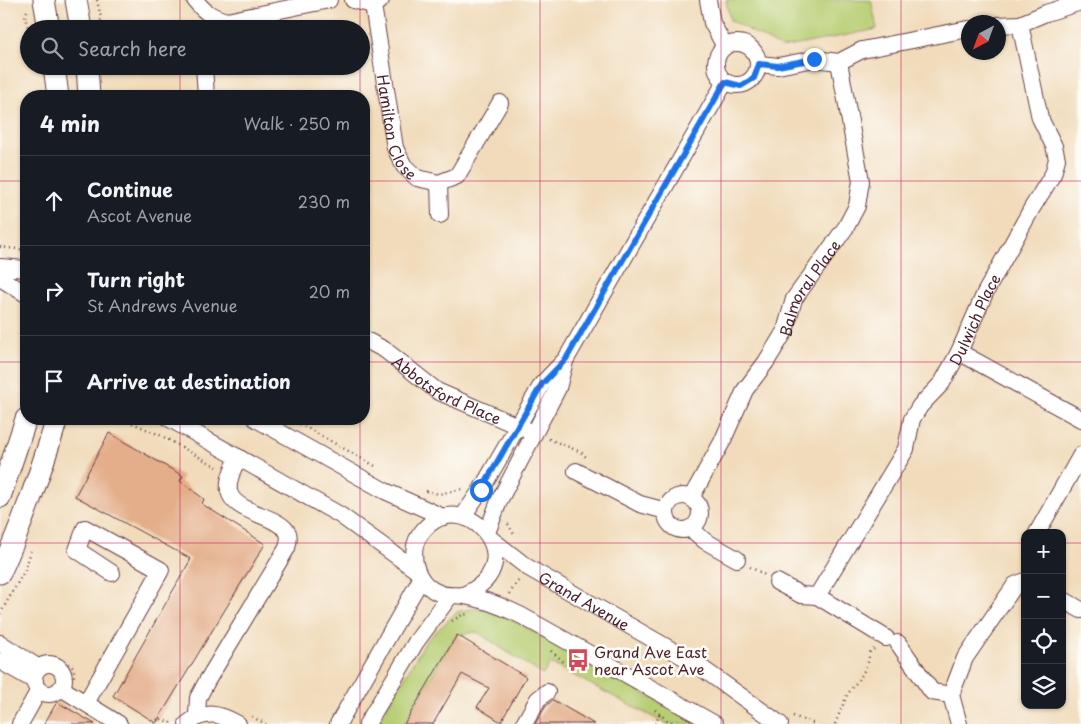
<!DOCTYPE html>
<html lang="en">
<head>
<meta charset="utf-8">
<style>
	body { margin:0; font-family:"Playpen Sans",sans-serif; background:#20242c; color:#f1f3f6 }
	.controls { position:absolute; right:15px; bottom:15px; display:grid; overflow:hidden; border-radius:10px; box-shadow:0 1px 4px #0004 }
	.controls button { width:45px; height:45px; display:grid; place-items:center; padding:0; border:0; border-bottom:1px solid #363941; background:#171b24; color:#f1f3f6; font:25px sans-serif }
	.compass { position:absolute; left:961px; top:15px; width:45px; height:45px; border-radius:50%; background:#171b24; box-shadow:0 1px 4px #0004; rotate:221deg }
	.stop { position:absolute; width:15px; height:15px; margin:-11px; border:4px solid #1a73e8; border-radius:50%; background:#fff }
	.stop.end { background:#1a73e8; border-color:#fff; box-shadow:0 1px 5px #0008 }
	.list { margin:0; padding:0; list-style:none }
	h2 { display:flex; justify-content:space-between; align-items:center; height:65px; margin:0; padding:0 20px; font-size:21px }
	h2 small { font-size:16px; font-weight:400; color:#9ea1a6 }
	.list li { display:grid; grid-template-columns:32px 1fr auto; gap:15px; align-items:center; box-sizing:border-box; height:90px; padding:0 20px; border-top:1px solid #363941 }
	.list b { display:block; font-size:19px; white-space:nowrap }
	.list p { margin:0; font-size:16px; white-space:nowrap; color:#9ea1a6 }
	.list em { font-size:16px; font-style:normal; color:#9ea1a6 }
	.icon { flex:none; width:28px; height:28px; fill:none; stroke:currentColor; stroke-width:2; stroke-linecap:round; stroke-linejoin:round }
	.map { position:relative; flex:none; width:1081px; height:724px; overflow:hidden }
	.search { position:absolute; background:#171b24; box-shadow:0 1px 4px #0004; left:20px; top:20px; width:350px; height:55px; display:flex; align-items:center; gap:12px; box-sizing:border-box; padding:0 18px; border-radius:28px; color:#9ea1a6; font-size:19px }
	.panel { position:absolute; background:#171b24; box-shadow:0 1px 4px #0004; left:20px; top:90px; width:350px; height:335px; border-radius:20px }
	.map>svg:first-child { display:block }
</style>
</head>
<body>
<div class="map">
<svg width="1081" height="724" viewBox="0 0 1081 724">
	<rect width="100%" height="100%" fill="#fdfcf7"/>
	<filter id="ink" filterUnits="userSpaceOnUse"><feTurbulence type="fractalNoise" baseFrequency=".02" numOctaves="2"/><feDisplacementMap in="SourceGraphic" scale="10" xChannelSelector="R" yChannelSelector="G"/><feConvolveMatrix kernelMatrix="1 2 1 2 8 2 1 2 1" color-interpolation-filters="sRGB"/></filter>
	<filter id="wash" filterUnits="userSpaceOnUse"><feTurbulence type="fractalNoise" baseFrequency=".0096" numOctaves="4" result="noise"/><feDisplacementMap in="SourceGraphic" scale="20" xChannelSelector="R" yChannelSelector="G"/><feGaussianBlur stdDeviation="1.12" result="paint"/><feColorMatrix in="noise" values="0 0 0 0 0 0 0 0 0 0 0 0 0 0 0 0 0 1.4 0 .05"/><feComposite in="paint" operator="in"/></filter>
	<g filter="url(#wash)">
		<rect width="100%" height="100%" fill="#f1dbbb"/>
		<g fill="#b8ce73" stroke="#81764f">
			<path d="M726 0H871L877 29 782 48 730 20Z"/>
			<path d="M476 608 509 618 698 724H666L550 663 543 675 477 632 456 635 404 724H377L426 641 457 612Z"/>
		</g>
		<g id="blocks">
			<g fill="#e4ae8a">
				<path d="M109 433 183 476 180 481 204 499 202 504 265 544 156 723 113 696 191 559 75 496Z"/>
				<path d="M457 635 526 677 501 722 477 707 489 688 462 674 433 724H404Z"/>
				<path d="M553 700 594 724H535L546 706Z"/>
				<path d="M57 702 95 724H44Z"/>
			</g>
		</g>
	</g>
	<g filter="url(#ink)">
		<use href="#blocks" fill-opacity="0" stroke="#633b41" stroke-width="1"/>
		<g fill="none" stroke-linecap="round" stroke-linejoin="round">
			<defs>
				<g id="minor">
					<path d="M195 0C204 12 212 17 227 21L329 0"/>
					<path d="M353 0 373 5 381 0"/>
					<path d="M708 0 712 23 724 45"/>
					<path id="s1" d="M373 5 395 148 404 166 417 178 439 183 457 176 500 103"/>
					<path d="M998 25 1020 24 1046 13 1081 2"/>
					<circle cx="737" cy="64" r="21"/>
					<path d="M759 64 778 66 814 59 839 62 862 50 968 29"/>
					<path d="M204 66 206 96"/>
					<path d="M439 183 440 215"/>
					<path d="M0 267 26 269"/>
					<path d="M0 278 26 294"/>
					<path id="s2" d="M364 339 385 350 437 391 534 433"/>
					<path d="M959 352 1081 419"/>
					<path d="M170 419 340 515 416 570"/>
					<path d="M256 419 385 491 443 517"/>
					<path d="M576 471 640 504 666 511"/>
					<circle cx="683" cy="513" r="17"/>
					<path id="s3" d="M691 498 722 442 745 390 766 362 785 331 794 299 846 227 857 206 861 181 839 62"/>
					<path d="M463 516 481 490 542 384 566 359 725 82"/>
					<path d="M690 528 705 541 737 559"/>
					<path d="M487 533 499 501 558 388 565 361"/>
					<path d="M1037 533 1081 455"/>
					<path id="s4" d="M491 539 527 567 696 664 780 724"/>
					<path d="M777 582 801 595 817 596 886 638"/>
					<path d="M463 595C539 563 459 476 419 536 412 547 413 564 419 575 423 583 431 590 439 593 448 597 456 594 465 596 485 599 504 607 522 616L715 724"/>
					<path id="s5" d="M817 596 906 449 912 419 920 406 942 383 959 352 985 293 1032 208 1053 174 1057 159 1054 146 1040 118 1020 24"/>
					<path d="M1062 599 1081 610"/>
					<path d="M0 643 39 668"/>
					<path d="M898 643 932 692 951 695"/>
					<path d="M0 661 35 681"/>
					<circle cx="49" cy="679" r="15"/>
					<path d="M61 688 119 724"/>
					<path d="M86 703 161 570 85 528 77 550 112 573"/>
					<path d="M197 715 198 698 207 681 287 548C288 543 290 538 288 533 279 515 233 513 229 491 227 479 234 468 238 457"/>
					<path d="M20 724 39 690"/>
					<path d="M187 724C205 710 219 713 238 724"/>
					<path d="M338 724 421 579"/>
					<path d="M367 724 416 642 450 596"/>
					<path d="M524 724 538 699 547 692"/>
					<path d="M959 724 951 695 965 658 1015 585 1025 581"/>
				</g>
				<g id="major">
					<path d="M44 0 49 29"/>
					<path d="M76 0 81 29"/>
					<path d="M54 66 58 96"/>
					<path d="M87 66 89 96"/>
					<path d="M0 497 26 419"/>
					<path d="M0 573C23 523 41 471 57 419"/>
				</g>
			</defs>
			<use href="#minor" stroke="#633b41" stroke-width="18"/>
			<use href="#major" stroke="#633b41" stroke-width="23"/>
			<g stroke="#633b41" stroke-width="2.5" stroke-dasharray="1 4" stroke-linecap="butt">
				<path d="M97 0 101 18 100 28"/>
				<path d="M27 11 25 17 29 31"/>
				<path d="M0 247 26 250"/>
				<path d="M123 419 162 436 217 467"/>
				<path d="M291 419 377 467"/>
				<path d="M549 439 581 452 586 457"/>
				<path d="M426 491 439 494 462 489"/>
				<path d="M508 524 515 536"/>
				<path d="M750 567 765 575"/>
				<path d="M509 594 519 580"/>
				<path d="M0 614 25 570 31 551"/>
				<path d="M452 621 462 615 470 614"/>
				<path d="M551 651 563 661 576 666"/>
				<path d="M51 661 56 657 74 668V677"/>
				<path d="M655 710 667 720 677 724"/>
				<path d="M793 716 815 724"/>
				<path d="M252 717 266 724"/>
				<path d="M154 724 159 718 170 723 172 722"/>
				<path d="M655 724 660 714"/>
				<path d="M835 724 847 695 862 675 868 662 870 652 874 649"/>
			</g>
			<use href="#minor" stroke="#fff" stroke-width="16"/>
			<use href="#major" stroke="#fff" stroke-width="21"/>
		</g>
	</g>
	<g fill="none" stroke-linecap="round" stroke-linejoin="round" filter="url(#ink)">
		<path stroke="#1a73e8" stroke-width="6" d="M481 490 542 384 566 359 725 82 741 86 754 78 759 64 778 66 814 59"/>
	</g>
	<path fill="none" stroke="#c2185b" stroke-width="1" stroke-opacity="0.55" d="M180 0V29M360 0V29M540 0V724M721 0V724M901 0V724M180 66V96M360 66V96M0 181H26M364 181H1081M0 362H26M364 362H1081M180 419V724M360 419V724M0 543H1025M1062 543H1081"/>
	<defs>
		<symbol id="bus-bare" viewBox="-9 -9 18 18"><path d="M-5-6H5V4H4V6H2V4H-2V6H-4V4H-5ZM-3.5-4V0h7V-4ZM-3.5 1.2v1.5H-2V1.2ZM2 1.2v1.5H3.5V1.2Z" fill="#d1495b" stroke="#fdfcf7" stroke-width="2.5" paint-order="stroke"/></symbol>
	</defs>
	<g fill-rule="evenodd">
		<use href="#bus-bare" x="562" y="644" width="32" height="32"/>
	</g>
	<g text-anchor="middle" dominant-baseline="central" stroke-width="5" stroke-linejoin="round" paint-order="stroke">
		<g font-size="15" fill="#4a1f2b" stroke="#fdfcf7">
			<text stroke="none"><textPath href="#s1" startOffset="125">Hamilton Close</textPath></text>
			<text stroke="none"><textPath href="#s3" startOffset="242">Balmoral Place</textPath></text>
			<text stroke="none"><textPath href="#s5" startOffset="321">Dulwich Place</textPath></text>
			<text stroke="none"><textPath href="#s2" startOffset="98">Abbotsford Place</textPath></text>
			<text stroke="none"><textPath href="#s4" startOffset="112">Grand Avenue</textPath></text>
		</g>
		<g font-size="15" fill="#4a1f2b" stroke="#fdfcf7" text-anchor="start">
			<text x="594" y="651">Grand Ave East<tspan x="594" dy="17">near Ascot Ave</tspan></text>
		</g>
	</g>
</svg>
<div class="controls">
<button>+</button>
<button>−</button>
<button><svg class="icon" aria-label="locate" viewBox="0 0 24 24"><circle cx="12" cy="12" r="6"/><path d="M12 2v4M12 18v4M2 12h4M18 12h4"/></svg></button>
<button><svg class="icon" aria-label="layers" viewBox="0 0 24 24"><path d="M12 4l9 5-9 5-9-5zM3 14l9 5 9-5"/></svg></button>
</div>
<svg class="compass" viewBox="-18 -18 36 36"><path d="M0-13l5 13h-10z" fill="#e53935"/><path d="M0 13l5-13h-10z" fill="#9ea1a6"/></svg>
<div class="stop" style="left:481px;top:490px"></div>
<div class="stop end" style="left:814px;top:59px"></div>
<div class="search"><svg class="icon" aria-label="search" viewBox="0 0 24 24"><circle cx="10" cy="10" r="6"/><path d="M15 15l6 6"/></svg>Search here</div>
<section class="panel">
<h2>4 min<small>Walk · 250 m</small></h2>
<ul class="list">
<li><svg class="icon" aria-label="ahead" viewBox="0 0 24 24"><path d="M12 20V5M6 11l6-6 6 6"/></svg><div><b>Continue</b><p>Ascot Avenue</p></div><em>230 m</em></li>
<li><svg class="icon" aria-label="right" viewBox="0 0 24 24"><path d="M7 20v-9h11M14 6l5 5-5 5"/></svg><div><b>Turn right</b><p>St Andrews Avenue</p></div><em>20 m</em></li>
<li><svg class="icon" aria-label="arrive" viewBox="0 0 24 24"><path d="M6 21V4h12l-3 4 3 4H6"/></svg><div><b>Arrive at destination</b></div></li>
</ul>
</section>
</div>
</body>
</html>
